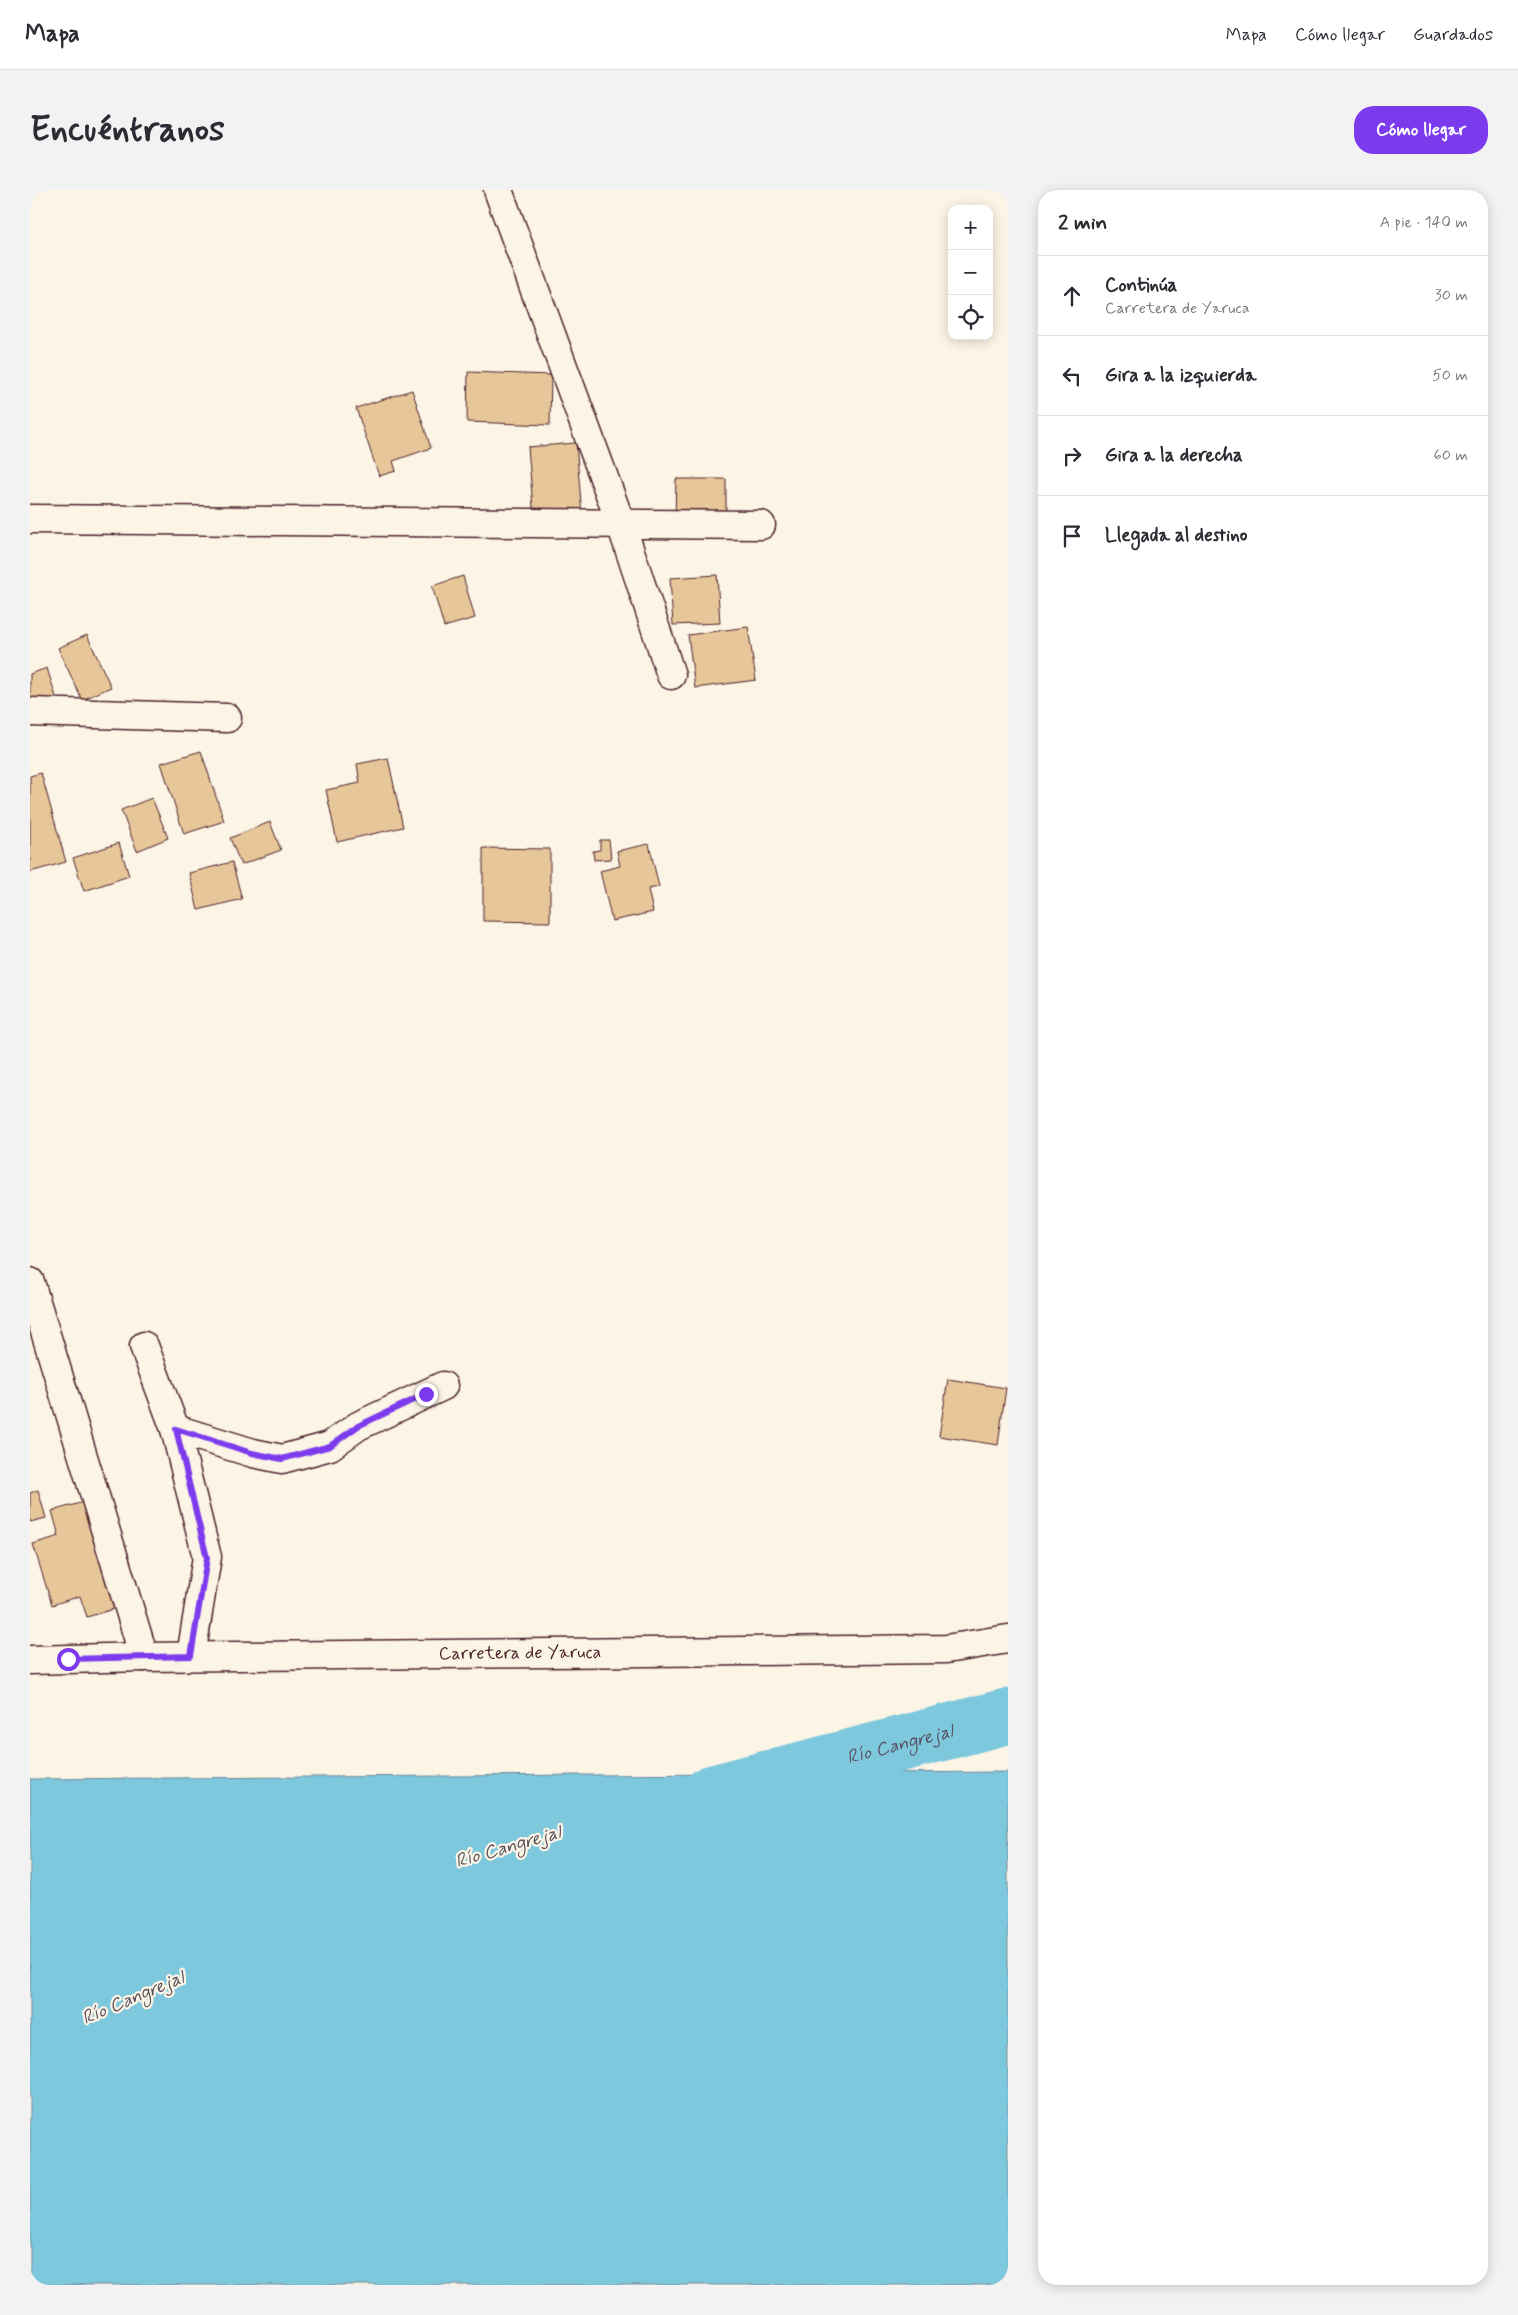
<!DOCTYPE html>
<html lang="es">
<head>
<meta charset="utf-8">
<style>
	body { margin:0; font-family:Mynerve,sans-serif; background:#f2f2f3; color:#2b2b33 }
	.controls { position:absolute; right:15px; top:15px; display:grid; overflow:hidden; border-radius:10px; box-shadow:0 2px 12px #0003 }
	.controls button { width:45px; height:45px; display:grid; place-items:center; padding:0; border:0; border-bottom:1px solid #e1e1e2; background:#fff; color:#2b2b33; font:25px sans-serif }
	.stop { position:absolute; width:15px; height:15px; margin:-11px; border:4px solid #7c3aed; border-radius:50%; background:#fff }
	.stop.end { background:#7c3aed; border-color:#fff; box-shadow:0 1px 5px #0008 }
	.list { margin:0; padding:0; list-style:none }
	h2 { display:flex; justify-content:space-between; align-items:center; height:65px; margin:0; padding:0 20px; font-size:21px }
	h2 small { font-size:16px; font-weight:400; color:#7c7c81 }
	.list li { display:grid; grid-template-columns:32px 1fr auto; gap:15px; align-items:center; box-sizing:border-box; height:80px; padding:0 20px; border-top:1px solid #e1e1e2 }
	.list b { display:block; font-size:19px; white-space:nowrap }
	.list p { margin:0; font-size:16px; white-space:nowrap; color:#7c7c81 }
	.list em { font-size:16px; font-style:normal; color:#7c7c81 }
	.icon { flex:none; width:28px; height:28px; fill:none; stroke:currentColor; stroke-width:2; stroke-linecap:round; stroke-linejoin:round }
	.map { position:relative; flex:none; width:978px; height:2095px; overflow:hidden; border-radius:20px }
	header { display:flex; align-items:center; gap:30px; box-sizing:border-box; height:70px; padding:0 25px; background:#fff; border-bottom:1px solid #e1e1e2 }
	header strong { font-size:24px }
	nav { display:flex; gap:28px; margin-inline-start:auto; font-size:18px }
	.intro { display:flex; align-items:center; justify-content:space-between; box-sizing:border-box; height:120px; padding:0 30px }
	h1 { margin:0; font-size:35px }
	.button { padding:12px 22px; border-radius:20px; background:#7c3aed; color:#fff; font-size:18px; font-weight:700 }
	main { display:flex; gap:30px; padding:0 30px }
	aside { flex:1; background:#fff; border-radius:20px; box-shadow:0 2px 12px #0003 }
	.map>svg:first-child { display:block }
</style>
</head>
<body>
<header>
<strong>Mapa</strong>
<nav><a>Mapa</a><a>Cómo llegar</a><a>Guardados</a></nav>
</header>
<div class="intro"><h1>Encuéntranos</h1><a class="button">Cómo llegar</a></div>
<main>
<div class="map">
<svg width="978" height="2095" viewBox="0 0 978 2095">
	<rect width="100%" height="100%" fill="#fcf5e5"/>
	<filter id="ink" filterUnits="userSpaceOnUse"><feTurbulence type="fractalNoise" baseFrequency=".02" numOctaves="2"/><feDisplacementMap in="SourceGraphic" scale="10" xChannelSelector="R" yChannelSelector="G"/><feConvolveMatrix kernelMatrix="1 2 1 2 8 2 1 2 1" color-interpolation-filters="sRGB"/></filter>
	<g filter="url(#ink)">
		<path fill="#7ec8de" stroke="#698496" d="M978 1582V2095H0V1589Z"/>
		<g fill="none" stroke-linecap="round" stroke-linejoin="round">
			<path stroke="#7ec8de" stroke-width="56" id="s1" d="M681 1603 978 1526"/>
		</g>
		<g fill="#e7c799" stroke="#4a1f2b">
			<path d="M438 182 521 185 520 235 437 232Z"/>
			<path d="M382 200 401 258 363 271 366 281 349 286 326 218Z"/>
			<path d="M546 253 552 325 504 329 498 257Z"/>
			<path d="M646 289H696V328H645Z"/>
			<path d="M687 385 690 433 643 435 640 388Z"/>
			<path d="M433 386 445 428 414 437 402 396Z"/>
			<path d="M718 437 726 490 665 498 658 445Z"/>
			<path d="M57 445 81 497 52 510 28 458Z"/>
			<path d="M17 478 27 510 0 519V484Z"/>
			<path d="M171 561 194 631 154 644 131 573Z"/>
			<path d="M358 568 373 637 307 652 296 600 330 593 327 574Z"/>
			<path d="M11 583 36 672 0 682V586Z"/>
			<path d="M122 608 138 648 107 661 91 620Z"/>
			<path d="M240 632 251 660 211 675 200 648Z"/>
			<path d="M570 650H579L581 669 564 670 563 661 570 660Z"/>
			<path d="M89 653 99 686 54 701 43 668Z"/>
			<path d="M619 654 629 697 618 699 623 722 582 731 570 681 590 676 587 661Z"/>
			<path d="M453 658 520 659V732L453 731Z"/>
			<path d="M202 672 212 709 168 720 159 683Z"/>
			<path d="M918 1189 976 1198 968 1255 909 1246Z"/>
			<path d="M8 1300 16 1328 0 1332V1303Z"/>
			<path d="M61 1310 93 1416 57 1427 50 1406 22 1415 3 1354 29 1346 22 1321Z"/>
		</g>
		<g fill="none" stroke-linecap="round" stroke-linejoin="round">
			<defs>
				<g id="minor">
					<path d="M468 0 591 334 641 485"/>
					<path d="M0 329 731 335"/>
					<path d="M0 522 197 528"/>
					<path d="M0 1092 114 1467"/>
					<path d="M114 1156 145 1239 177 1367 161 1466"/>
					<path d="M145 1239 223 1263 252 1269 300 1256 328 1236 413 1196"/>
					<path id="s2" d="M0 1470 114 1467 916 1459 978 1449"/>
				</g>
			</defs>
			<use href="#minor" stroke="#4a1f2b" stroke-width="31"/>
			<use href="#minor" stroke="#fcf5e5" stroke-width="28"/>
		</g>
	</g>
	<g fill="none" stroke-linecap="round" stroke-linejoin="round" filter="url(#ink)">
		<path stroke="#7c3aed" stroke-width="6" d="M38 1469 161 1466 177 1368 146 1239 222 1263 252 1269 300 1256 328 1236 396 1204"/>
	</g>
	<g text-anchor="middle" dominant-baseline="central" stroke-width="4.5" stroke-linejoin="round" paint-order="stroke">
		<g font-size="18" fill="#4a1f2b" stroke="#fcf5e5">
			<text stroke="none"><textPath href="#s2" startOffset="490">Carretera de Yaruca</textPath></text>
		</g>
		<g font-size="19" font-style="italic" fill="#5a5261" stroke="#fcf5e5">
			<text stroke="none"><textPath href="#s1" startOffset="195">Río Cangrejal</textPath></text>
			<text transform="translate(478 1657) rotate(-16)">Río Cangrejal</text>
			<text transform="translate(103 1808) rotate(-23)">Río Cangrejal</text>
		</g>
	</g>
</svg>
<div class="controls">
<button>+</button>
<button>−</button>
<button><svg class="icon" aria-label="locate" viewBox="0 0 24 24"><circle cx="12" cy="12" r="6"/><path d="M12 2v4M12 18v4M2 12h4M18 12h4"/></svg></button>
</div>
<div class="stop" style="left:38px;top:1469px"></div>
<div class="stop end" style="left:396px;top:1204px"></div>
</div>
<aside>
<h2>2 min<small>A pie · 140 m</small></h2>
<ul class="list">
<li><svg class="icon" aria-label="ahead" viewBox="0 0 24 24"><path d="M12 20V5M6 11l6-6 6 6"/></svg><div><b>Continúa</b><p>Carretera de Yaruca</p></div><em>30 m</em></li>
<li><svg class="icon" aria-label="left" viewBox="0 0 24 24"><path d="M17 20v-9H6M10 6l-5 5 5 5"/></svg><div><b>Gira a la izquierda</b></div><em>50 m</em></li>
<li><svg class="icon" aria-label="right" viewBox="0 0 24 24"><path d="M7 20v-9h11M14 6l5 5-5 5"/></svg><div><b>Gira a la derecha</b></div><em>60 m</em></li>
<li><svg class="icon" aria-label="arrive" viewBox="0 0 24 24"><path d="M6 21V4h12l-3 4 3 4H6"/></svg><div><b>Llegada al destino</b></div></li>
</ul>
</aside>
</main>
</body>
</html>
